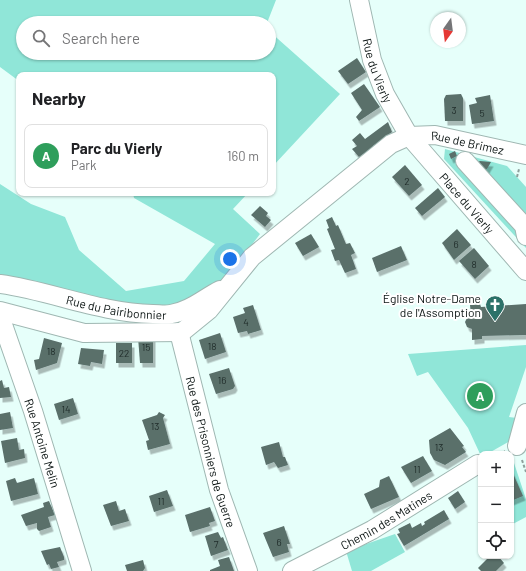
<!DOCTYPE html>
<html lang="en">
<head>
<meta charset="utf-8">
<style>
	body { margin:0; font-family:Barlow,sans-serif; background:#f2f2f2; color:#202124 }
	.controls { position:absolute; right:12px; bottom:12px; display:grid; overflow:hidden; border-radius:8px; box-shadow:0 1px 3px #0004 }
	.controls button { width:36px; height:36px; display:grid; place-items:center; padding:0; border:0; border-bottom:1px solid #e0e0e0; background:#fff; color:#202124; font:20px sans-serif }
	.compass { position:absolute; left:430px; top:12px; width:36px; height:36px; border-radius:50%; background:#fff; box-shadow:0 1px 3px #0004; rotate:194deg }
	.you { position:absolute; left:230px; top:259px; width:14px; height:14px; margin:-10px; border:3px solid #fff; border-radius:50%; background:#1a73e8; box-shadow:0 0 0 6px #1a73e833 }
	.badge { display:grid; place-items:center; width:26px; height:26px; border-radius:50%; background:#111827; color:#fff; font-size:13px; font-weight:700 }
	.pin { position:absolute; translate:-50% -50%; border:2px solid #fff; box-shadow:0 1px 4px #0006 }
	.list { margin:0; padding:0; list-style:none }
	h2 { display:flex; justify-content:space-between; align-items:center; height:52px; margin:0; padding:0 16px; font-size:17px }
	h2 small { font-size:13px; font-weight:400; color:#757577 }
	.list li { display:grid; grid-template-columns:26px 1fr auto; gap:12px; align-items:center; box-sizing:border-box; height:64px; margin:0 8px 8px; padding:0 8px; border:1px solid #e0e0e0; border-radius:8px }
	.list b { display:block; font-size:15px; white-space:nowrap }
	.list p { margin:0; font-size:13px; white-space:nowrap; color:#757577 }
	.list em { font-size:13px; font-style:normal; color:#757577 }
	.icon { flex:none; width:22px; height:22px; fill:none; stroke:currentColor; stroke-width:2; stroke-linecap:round; stroke-linejoin:round }
	.map { position:relative; flex:none; width:526px; height:571px; overflow:hidden }
	.search { position:absolute; background:#fff; box-shadow:0 1px 3px #0004; left:16px; top:16px; width:260px; height:44px; display:flex; align-items:center; gap:10px; box-sizing:border-box; padding:0 14px; border-radius:22px; color:#757577; font-size:15px }
	.panel { position:absolute; background:#fff; box-shadow:0 1px 3px #0004; left:16px; top:72px; width:260px; height:124px; border-radius:8px }
	.map>svg:first-child { display:block }
</style>
</head>
<body>
<div class="map">
<svg width="526" height="571" viewBox="0 0 526 571">
	<defs>
		<filter id="shadow"><feDropShadow dx="2.5" dy="4.5" stdDeviation="0" flood-color="#0004"/></filter>
	</defs>
	<rect width="100%" height="100%" fill="#e6fffa"/>
	<g fill="#90e6d8">
		<path d="M0 0H276L267 23H23V53H269V31L340 94 273 166V75H19V81L0 67Z"/>
		<path d="M445 149 507 166 526 187V248L444 159Z"/>
		<path d="M0 184 31 204 65 217 79 250 126 291 184 281 215 244 134 198 133 193H248L233 209 260 234 197 317C170 317 141 320 114 317 75 312 38 298 0 289Z"/>
		<path d="M526 345V367L509 417 517 418 510 441 487 454H481V456L468 428 428 372 417 376 408 354Z"/>
		<path d="M514 463 526 499V517L511 525V468Z"/>
		<path d="M395 534 405 552 371 571H352L346 551Z"/>
	</g>
	<g fill="#5a6f6b" filter="url(#shadow)">
		<path d="M357 58 366 72 348 84 338 71Z"/>
		<path d="M364 84 380 107 359 121 356 117 362 110 351 93Z"/>
		<path d="M461 94 463 98V121H445L444 99 446 95Z"/>
		<path d="M490 95 494 121 472 124 469 105 477 103 475 98Z"/>
		<path d="M388 122 392 132 373 146 374 147 359 157 352 149 357 146 352 140 360 133 365 139Z"/>
		<path d="M455 151 457 156 451 159 449 154Z"/>
		<path d="M480 161 491 162 487 169H482L474 164Z"/>
		<path d="M405 165 422 185 409 196 392 177Z"/>
		<path d="M438 188 445 197 422 216 415 208Z"/>
		<path d="M260 206 268 213 266 216 271 220 265 227 251 215Z"/>
		<path d="M332 217 336 226 338 225 346 244 350 243 355 253 351 255 356 269 345 273 339 260 335 261 331 250 335 249 327 229 329 228 326 220Z"/>
		<path d="M457 229 471 245 454 260 442 243Z"/>
		<path d="M311 234 319 247 303 256 295 243Z"/>
		<path d="M401 246 407 260 377 272 372 258Z"/>
		<path d="M474 248 489 266 475 279 459 261Z"/>
		<path d="M480 304 481 307 526 304V335L482 336V339L472 340V329L467 327 465 322 467 318 471 316 470 305Z"/>
		<path d="M253 305 261 330 248 334 247 331 238 333 233 317 245 313 243 308Z"/>
		<path d="M220 333 226 352 205 359 199 340Z"/>
		<path d="M138 337H153V363H140Z"/>
		<path d="M44 338 62 343 57 363 36 370 34 360 39 359Z"/>
		<rect x="116" y="343" width="16" height="20"/>
		<path d="M81 348 104 350 102 364 91 362 90 366 78 364Z"/>
		<path d="M229 368 235 386 233 389 216 394 209 374Z"/>
		<path d="M2 380 4 388 9 387 11 397 0 398V381Z"/>
		<path d="M73 398 78 414 59 420 54 404Z"/>
		<path d="M10 412 13 428 0 430V414Z"/>
		<path d="M159 412 165 415 163 418 170 444 148 450 146 441 149 440 142 420 157 415Z"/>
		<path d="M450 428 464 446 462 447 466 452 445 465 434 460 430 453 429 440Z"/>
		<path d="M17 438 19 450 24 449 25 458 5 463 1 441Z"/>
		<path d="M279 442 283 457H285L288 465 278 468 274 462 266 465 261 447Z"/>
		<path d="M423 456 432 471 411 483 401 467Z"/>
		<path d="M511 469 523 496 511 501Z"/>
		<path d="M389 476 399 497 371 509 364 494 379 487 380 480Z"/>
		<path d="M15 478 17 483 34 478 38 494 11 501 6 481Z"/>
		<path d="M167 490 173 506 154 512 149 496Z"/>
		<path d="M458 491 465 502 455 509 448 498Z"/>
		<path d="M49 501 55 515 48 517 51 527 39 531 37 529V523L26 526 21 515 44 507 43 503Z"/>
		<path d="M116 501 119 511 125 509 129 521 111 526 103 505Z"/>
		<path d="M210 507 215 521 209 523 210 526 190 532 185 515Z"/>
		<path d="M444 510 449 519 404 546 397 534 400 533 398 529 410 523 412 528 421 523 422 526 425 524 424 522Z"/>
		<path d="M284 526 290 544H287L289 552 273 557 263 533Z"/>
		<path d="M218 532 221 538 223 537 228 550 211 556 205 536Z"/>
		<path d="M60 547 64 557V560L57 562 59 567 51 569 49 564 47 565 41 551Z"/>
		<path d="M490 556H498L504 563 496 571H481L478 568Z"/>
		<path d="M229 557 234 571H210V570L220 566 218 560Z"/>
		<path d="M143 560 145 568 143 571H127L125 565Z"/>
	</g>
	<g fill="none" stroke-linecap="round" stroke-linejoin="round">
		<defs>
			<g id="minor">
				<path id="s1" d="M359 0 372 60 385 94 409 136 526 271"/>
				<path d="M465 161 524 226 526 236"/>
				<path id="s2" d="M0 284C51 291 100 313 153 314 159 314 165 315 171 314 190 311 204 298 220 290"/>
				<path id="s3" d="M0 311 84 333 182 332 209 310 252 257 391 144 409 136 435 135 526 155"/>
				<path id="s4" d="M0 316 33 411 82 571"/>
				<path id="s5" d="M179 332 219 490 248 571"/>
				<path d="M517 446 526 413"/>
				<path id="s6" d="M292 571 372 530 478 464"/>
			</g>
		</defs>
		<use href="#minor" stroke="#9fb7b2" stroke-width="20"/>
		<g stroke="#8c9f9b" stroke-width="2" stroke-dasharray="3 2" stroke-linecap="butt">
			<path d="M517 177 519 169"/>
			<path d="M500 454 505 451"/>
			<path d="M522 460 526 472"/>
		</g>
		<use href="#minor" stroke="#fff" stroke-width="18"/>
	</g>
	<defs>
		<symbol id="church-pin" viewBox="-11 -11 22 30"><path d="M0 17L-7.5 6A9.5 9.5 0 1 1 7.5 6Z" fill="#2c7269" stroke="#fff"/><path d="M-1.2-6h2.4v3.5h3.3v2.4h-3.3V6h-2.4V-.1h-3.3v-2.4h3.3Z" fill="#fff"/></symbol>
	</defs>
	<g fill-rule="evenodd">
		<use href="#church-pin" x="484" y="294" width="22" height="30"/>
	</g>
	<g text-anchor="middle" dominant-baseline="central" stroke-width="4" stroke-linejoin="round" paint-order="stroke">
		<g font-size="10" fill="#1f2b29">
			<text x="454" y="110">3</text>
			<text x="482" y="113">5</text>
			<text x="407" y="181">2</text>
			<text x="456" y="244">6</text>
			<text x="474" y="264">8</text>
			<text x="246" y="322">4</text>
			<text x="212" y="346">18</text>
			<text x="146" y="347">15</text>
			<text x="51" y="351">18</text>
			<text x="124" y="353">22</text>
			<text x="222" y="380">16</text>
			<text x="66" y="409">14</text>
			<text x="155" y="426">13</text>
			<text x="439" y="447">13</text>
			<text x="417" y="469">11</text>
			<text x="161" y="501">11</text>
			<text x="279" y="542">6</text>
			<text x="216" y="544">7</text>
		</g>
		<g font-size="12" fill="#0b1413" stroke="#fff">
			<text stroke="none"><textPath href="#s1" startOffset="73">Rue du Vierly</textPath></text>
			<text stroke="none"><textPath href="#s3" startOffset="546">Rue de Brimez</textPath></text>
			<text stroke="none"><textPath href="#s1" startOffset="235">Place du Vierly</textPath></text>
			<text stroke="none"><textPath href="#s2" startOffset="119">Rue du Pairibonnier</textPath></text>
			<text stroke="none"><textPath href="#s4" startOffset="134">Rue Antoine Melin</textPath></text>
			<text stroke="none"><textPath href="#s5" startOffset="124">Rue des Prisonniers de Guerre</textPath></text>
			<text stroke="none"><textPath href="#s6" startOffset="107">Chemin des Matines</textPath></text>
		</g>
		<g font-size="12" fill="#0b1413" stroke="#fff" text-anchor="end">
			<text x="481" y="298">Église Notre-Dame<tspan x="481" dy="14">de l'Assomption</tspan></text>
		</g>
	</g>
</svg>
<div class="controls">
<button>+</button>
<button>−</button>
<button><svg class="icon" aria-label="locate" viewBox="0 0 24 24"><circle cx="12" cy="12" r="6"/><path d="M12 2v4M12 18v4M2 12h4M18 12h4"/></svg></button>
</div>
<svg class="compass" viewBox="-18 -18 36 36"><path d="M0-13l5 13h-10z" fill="#e53935"/><path d="M0 13l5-13h-10z" fill="#757577"/></svg>
<div class="you"></div>
<div class="pin badge" style="left:480px;top:396px;background:#2e9e5b">A</div>
<div class="search"><svg class="icon" aria-label="search" viewBox="0 0 24 24"><circle cx="10" cy="10" r="6"/><path d="M15 15l6 6"/></svg>Search here</div>
<section class="panel">
<h2>Nearby<small></small></h2>
<ul class="list">
<li><span class="badge" style="background:#2e9e5b">A</span><div><b>Parc du Vierly</b><p>Park</p></div><em>160 m</em></li>
</ul>
</section>
</div>
</body>
</html>
